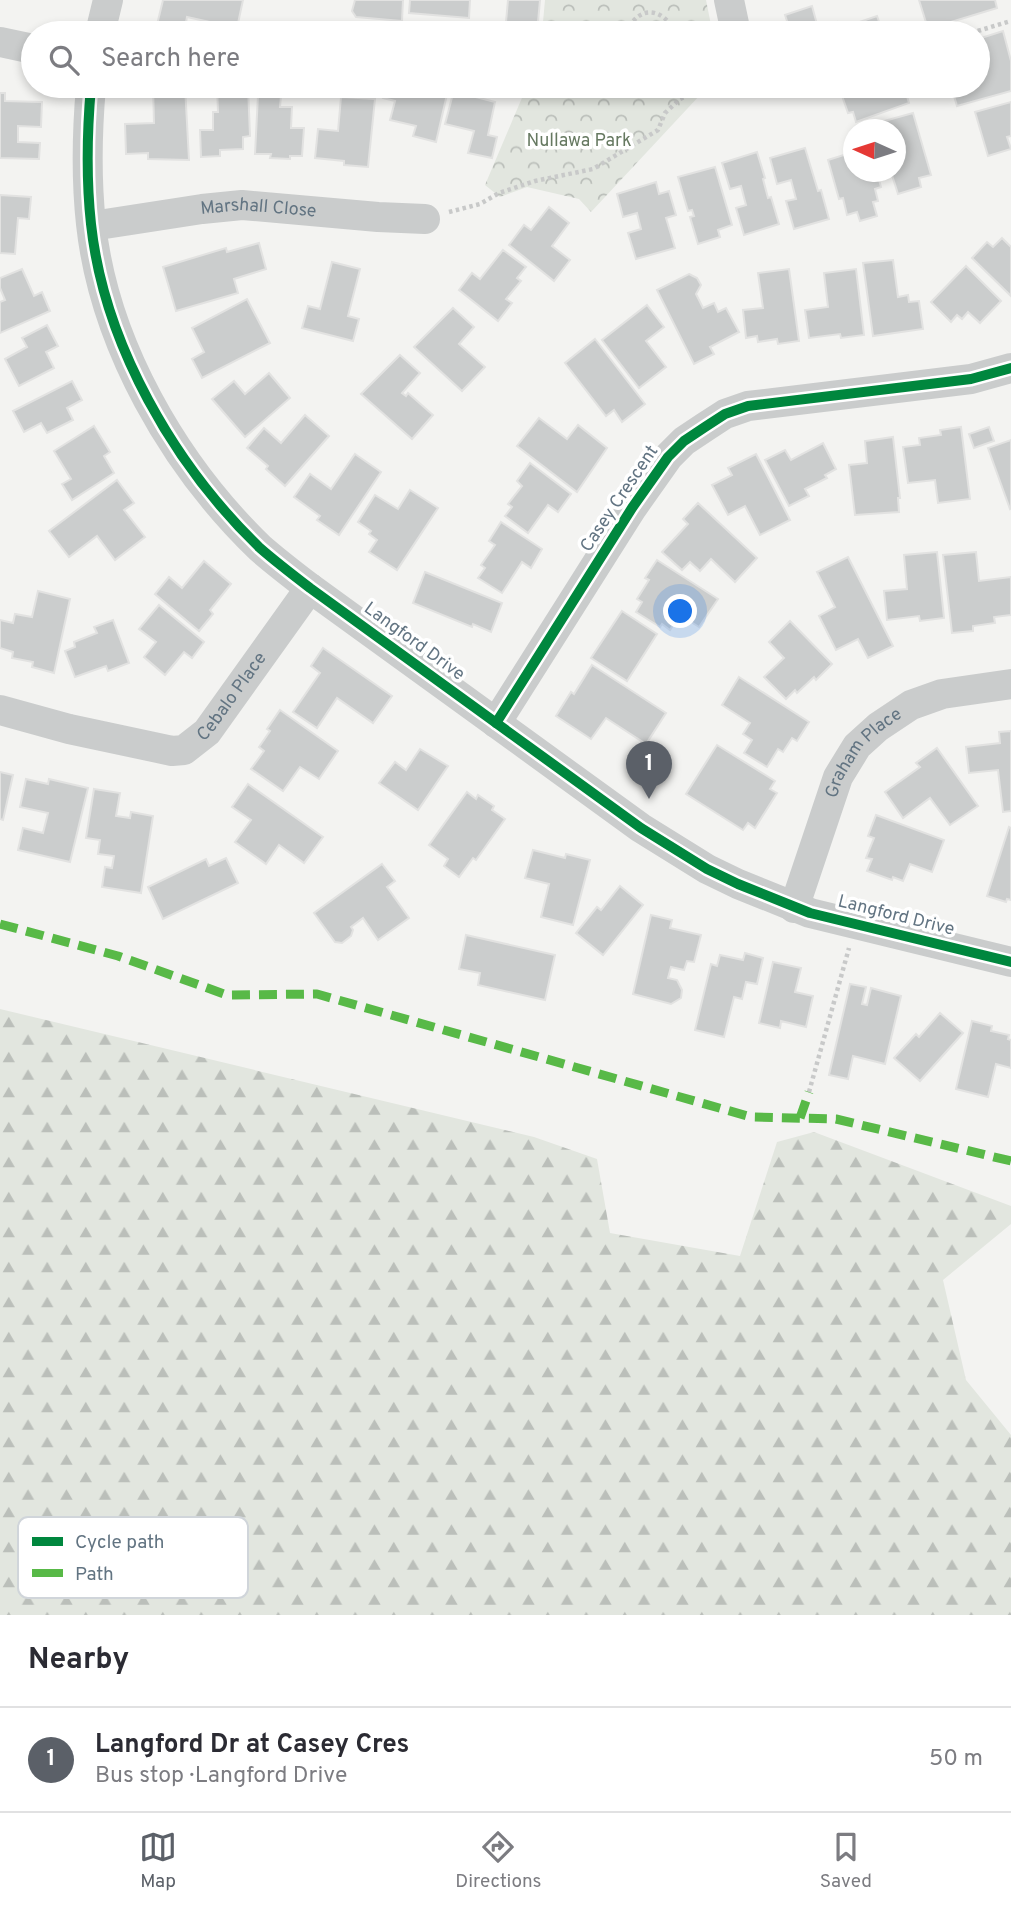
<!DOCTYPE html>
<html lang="en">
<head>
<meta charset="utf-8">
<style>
	body { margin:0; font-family:Overpass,sans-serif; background:#f2f2f3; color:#2b2b33 }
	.compass { position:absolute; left:843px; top:119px; width:63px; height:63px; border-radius:50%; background:#fff; box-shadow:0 4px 10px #0003; rotate:273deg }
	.you { position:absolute; left:681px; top:612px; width:24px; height:24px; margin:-18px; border:5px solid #fff; border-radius:50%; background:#1a73e8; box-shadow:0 0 0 10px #1a73e833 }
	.badge { display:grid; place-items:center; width:46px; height:46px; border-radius:50%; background:#5b6068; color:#fff; font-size:23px; font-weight:700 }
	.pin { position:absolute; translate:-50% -58px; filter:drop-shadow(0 2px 4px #0008) }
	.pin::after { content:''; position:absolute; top:37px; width:24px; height:21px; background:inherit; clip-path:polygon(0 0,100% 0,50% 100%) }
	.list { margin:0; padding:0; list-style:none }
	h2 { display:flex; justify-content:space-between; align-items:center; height:91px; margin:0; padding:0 28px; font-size:30px }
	h2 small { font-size:23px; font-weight:400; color:#7c7c81 }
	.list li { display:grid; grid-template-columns:46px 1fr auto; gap:21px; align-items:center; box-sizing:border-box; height:105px; padding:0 28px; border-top:2px solid #e1e1e2 }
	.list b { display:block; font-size:26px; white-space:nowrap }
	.list p { margin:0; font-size:23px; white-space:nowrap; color:#7c7c81 }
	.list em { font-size:23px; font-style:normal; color:#7c7c81 }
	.icon { flex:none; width:38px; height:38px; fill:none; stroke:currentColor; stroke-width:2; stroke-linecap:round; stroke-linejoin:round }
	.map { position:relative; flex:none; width:1011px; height:1615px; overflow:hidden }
	.search { position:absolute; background:#fff; box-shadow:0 4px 10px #0003; left:21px; right:21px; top:21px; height:77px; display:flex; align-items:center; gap:18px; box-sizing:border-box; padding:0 24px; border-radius:38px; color:#7c7c81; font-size:26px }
	.sheet { height:196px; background:#fff }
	nav { display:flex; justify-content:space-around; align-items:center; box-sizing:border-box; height:98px; border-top:2px solid #e1e1e2; background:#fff; font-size:19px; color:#7c7c81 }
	nav a { display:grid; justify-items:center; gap:4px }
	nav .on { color:#5b6068 }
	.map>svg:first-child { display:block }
</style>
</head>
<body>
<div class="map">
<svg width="1011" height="1615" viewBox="0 0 1011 1615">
	<defs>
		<pattern id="forest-firs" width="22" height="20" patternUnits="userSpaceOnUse" patternTransform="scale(1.75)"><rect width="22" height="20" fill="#e2e6df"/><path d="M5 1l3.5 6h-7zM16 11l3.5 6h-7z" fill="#bbbfba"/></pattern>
		<pattern id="park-crowns" width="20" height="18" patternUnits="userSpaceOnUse" patternTransform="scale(1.75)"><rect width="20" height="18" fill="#e2e6df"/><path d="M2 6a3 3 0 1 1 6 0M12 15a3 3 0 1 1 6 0" fill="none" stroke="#bbbfba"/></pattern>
	</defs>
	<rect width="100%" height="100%" fill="#f3f3f1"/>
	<path fill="url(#forest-firs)" d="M0 1009 534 1137 597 1159 610 1233 740 1256 777 1142 814 1132 1011 1206V1224L943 1280 966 1380 1011 1435V1615H0Z"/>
	<g fill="url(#park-crowns)">
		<path d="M545 0H706L711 25 708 33H542Z"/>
		<path d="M527 86H699L701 94 591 212 579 199 527 187 500 197 485 185Z"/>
	</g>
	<g fill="#cbcdcd" stroke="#e2e2e1" stroke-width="2">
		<path d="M163 0H243L237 28 187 17 184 33H155Z"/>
		<path d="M355 0H403L402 21 356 17 352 11Z"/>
		<path d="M410 0H470L469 18 409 13Z"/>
		<path d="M508 0H540L537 33H505Z"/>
		<path d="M919 0H995L997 8 928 29Z"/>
		<path d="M812 6 818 28 837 22 839 29 877 16 883 33H791L785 15Z"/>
		<path d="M1003 31 1011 61V91L957 106 951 86H978V75L981 74 978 64V39Z"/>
		<path d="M153 86H185L189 160 148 159V153L126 154 125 124 154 123Z"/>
		<path d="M217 86H248L250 136 243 137V149L220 150V156L201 157 200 130H213V112H218Z"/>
		<path d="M386 86H406L405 90 419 94 421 86 448 90 436 142 413 136 416 126 390 120 395 101 383 98Z"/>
		<path d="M455 86H475L472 96 495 102 488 135 497 137 492 158 468 153 474 131 445 124Z"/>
		<path d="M854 86H904L909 103 856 122 853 112 848 113 840 90Z"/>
		<path d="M0 93H5V101L42 102 41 127 18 126V142L40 143 39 159 0 158Z"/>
		<path d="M258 95 281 96 280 107H292L291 128H304L302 156H290V159L270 158 271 154H255Z"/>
		<path d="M341 97 375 99 368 167 344 165V161L315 158 318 129 338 131Z"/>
		<path d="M1011 102V136L1007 137 1011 149 988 156 975 112Z"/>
		<path d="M913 113 931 175 919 178 921 187 898 194 891 172H895V153L900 152 898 146H895V130H871L870 125Z"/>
		<path d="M805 148 818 191 821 190 829 219 794 229 786 201 796 199 791 180 777 184 770 158Z"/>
		<path d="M757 152 765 178 763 179 768 198 771 197 779 224 744 235 736 208 746 205 741 186 730 189 722 163Z"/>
		<path d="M850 153 853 172H877L881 187 875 189 878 201 873 202 877 216 860 221 857 212 847 215 843 198 839 199 828 160Z"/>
		<path d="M715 167 732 225 718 230 720 237 698 244 690 217 694 216 692 210 688 211 678 177Z"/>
		<path d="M656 182 659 194 669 191 676 215 666 218 675 248 636 259 628 233 641 229 637 213 623 217 617 194Z"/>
		<path d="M0 195 31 197 29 219 18 218 15 254 0 253Z"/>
		<path d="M549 207 569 223 552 246 570 260 554 281 509 245 524 225 531 230Z"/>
		<path d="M1002 238 1011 247V296L972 258 987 242 993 247Z"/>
		<path d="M259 243 266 269 234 279 238 293 176 311 163 267 226 248 227 252Z"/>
		<path d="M503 250 526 267 517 278 521 281 506 299 512 303 498 321 459 290 472 273 480 279Z"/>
		<path d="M893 260 898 297 908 295 909 302 919 301 923 329 873 336 863 263Z"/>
		<path d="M332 262 360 269 348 316 359 319 353 341 302 328 308 306 320 309Z"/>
		<path d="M966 266 1001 301 980 323 968 312 962 319 957 315 951 322 931 302Z"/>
		<path d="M22 269 34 296 42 292 50 311 0 333V302L5 300 0 288V278Z"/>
		<path d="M789 269 799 341 778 344 777 339 758 342 757 336 746 338 743 310 763 308 758 273Z"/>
		<path d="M856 269 864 335 841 338 840 334 809 338 805 310 828 307 824 273Z"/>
		<path d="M689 274 697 278 701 285 696 294 703 308 714 303 718 312 726 308 739 332 710 347 714 354 694 364 657 290Z"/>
		<path d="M247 299 270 343 202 378 192 359 204 352 192 328Z"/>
		<path d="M647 305 664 327 646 341 666 367 639 388 602 340Z"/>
		<path d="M453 308 474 327 459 344 485 367 462 391 414 347Z"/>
		<path d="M47 325 58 346 46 352 54 368 19 386 5 359 27 347 22 338Z"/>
		<path d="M595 339 645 404 622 422 614 410 606 416 565 363Z"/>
		<path d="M400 355 420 373 402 393 406 396 408 393 433 415 412 439 361 394Z"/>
		<path d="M269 373 290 398 245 437 212 399 234 381 245 394Z"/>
		<path d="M72 381 82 400 67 408 73 420 47 433 41 423 24 432 13 411Z"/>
		<path d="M305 415 329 436 285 486 266 469 268 466 247 448 264 428 281 443Z"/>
		<path d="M539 418 567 439 578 425 607 448 577 492 517 446Z"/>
		<path d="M94 426 110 452 104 456 114 473 72 500 62 484 71 479 54 451Z"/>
		<path d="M961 427 970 499 938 503 935 480 908 483 903 447 920 445 919 438 941 435 940 430Z"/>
		<path d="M989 427 994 441 974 448 969 434Z"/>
		<path d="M893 437 900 498H898L899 512 855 515 849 465 867 463 865 441Z"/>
		<path d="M1011 440V508L1010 509 988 448Z"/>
		<path d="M823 443 836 469 825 475 827 478 805 489 809 496 789 506 765 460 785 450 791 460Z"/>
		<path d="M355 454 381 472 339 535 317 520 320 516 294 497 310 474 331 489Z"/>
		<path d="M756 454 790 520 760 535 745 506 728 515 712 485 732 475 728 468Z"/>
		<path d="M530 463 571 494 558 512 548 505 528 533 505 516 512 507 508 504 522 486 517 481Z"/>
		<path d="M117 480 134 503 124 510 145 537 115 560 97 536 69 557 49 531Z"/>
		<path d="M410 490 438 508 397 570 369 552 377 540 369 534 371 531 358 522 375 495 398 509Z"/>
		<path d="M698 503 757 558 735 582 711 559 700 571 690 562 682 570 662 552 688 524 683 519Z"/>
		<path d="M501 522 542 549 531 568 522 562 502 593 478 578 485 568 481 565 495 545 489 541Z"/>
		<path d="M937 552 944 618 920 621 919 616 887 620 884 591 907 589 904 555Z"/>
		<path d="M976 552 979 581 1011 577V615L994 617 995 623 973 626V631L952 633 943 555Z"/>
		<path d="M848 557 893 646 868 658 858 639 836 650 819 616 835 607 817 572Z"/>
		<path d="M657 560 718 599 699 627 680 615 670 630 662 624 660 627 636 612 642 602 637 599 649 580 645 578Z"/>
		<path d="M204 561 231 584 210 610 213 614 199 631 155 594 169 577 182 588Z"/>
		<path d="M425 572 502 603 491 632 473 624 472 627 413 603Z"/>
		<path d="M38 591 70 599 54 673 32 667 33 662 12 658 13 652 0 648V620L13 623 15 614 32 617Z"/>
		<path d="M159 605 204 642 192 658 184 652 165 675 144 657 156 642 139 629Z"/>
		<path d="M622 611 657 634 627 681 591 658Z"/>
		<path d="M113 620 129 663 108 671 106 666 75 677 65 651 75 647 74 642 97 633 94 627Z"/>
		<path d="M790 621 832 664 816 680 814 677 797 693 795 690 786 699 764 677 784 658 769 642Z"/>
		<path d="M323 648 392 696 373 723 337 698 317 728 293 712 320 673 311 666Z"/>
		<path d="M592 665 666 713 646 744 606 718 591 739 556 716 571 692 574 694Z"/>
		<path d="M739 677 809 722 797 741 792 738 783 752 778 749 767 767 744 753 752 740 743 734 750 723 722 705Z"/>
		<path d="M280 710 338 751 319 779 300 767 283 791 251 769 264 751 259 747 270 731 267 729Z"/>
		<path d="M1011 731V811L1003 812 998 770 969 773 966 747 1000 743 999 732Z"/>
		<path d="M717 745 775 781 770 789 777 793 755 828 748 823 743 830 686 794Z"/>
		<path d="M937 748 978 806 950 825 930 798 903 818 885 792 920 767 916 763Z"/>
		<path d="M420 749 448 766 418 810 379 783 395 762 406 770Z"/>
		<path d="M0 772 13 775 3 820 0 819Z"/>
		<path d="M26 779 48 784 49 779 88 788 70 862 18 850 23 828 43 833 48 813 20 807Z"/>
		<path d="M248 784 323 837 304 863 279 845 266 864 235 842 251 820 232 807Z"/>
		<path d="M94 789 120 793 116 816 130 818 131 812 153 816 141 893 102 887 105 867 112 868 114 856 98 854 100 840 86 838Z"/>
		<path d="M467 792 476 799 478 795 494 806 492 810 505 819 476 860 473 858 459 877 444 866 448 859 429 845Z"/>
		<path d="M876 815 944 840 932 872 910 864 903 881 893 877 892 880 867 871 872 859 866 858 874 838 868 836Z"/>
		<path d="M1009 827 1011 828V900L1007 899 1006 902 987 896Z"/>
		<path d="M533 850 565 858 566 854 590 860 573 925 541 917 549 884 525 878Z"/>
		<path d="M226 858 238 883 163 919 148 887 206 859 209 866Z"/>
		<path d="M382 864 395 881 387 887 409 918 378 940 363 918 351 927 353 930 351 936 342 943 335 942 314 913Z"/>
		<path d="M620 886 643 905 603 955 576 933 597 907 601 910Z"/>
		<path d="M651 915 672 920 670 928 701 935 694 962 687 961 684 970 671 967 668 978 677 980 682 990 681 998 671 1004 633 994Z"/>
		<path d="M466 935 555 955 545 1000 478 985 480 973 459 969Z"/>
		<path d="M745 953 763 958 757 984 746 982 742 999 734 997 724 1037 695 1030 711 964 717 966 720 955 743 960Z"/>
		<path d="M773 962 801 968 795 992 813 996 806 1027 781 1021 780 1028 759 1023Z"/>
		<path d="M850 984 866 987 862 1004 867 1005 871 988 901 996 885 1064 853 1056 848 1079 829 1075Z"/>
		<path d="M940 1013 963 1033 920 1081 894 1058 916 1034 919 1037Z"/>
		<path d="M972 1021 992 1026 991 1031 1009 1035 1008 1039 1011 1040V1068L996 1064 988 1097 956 1089Z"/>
	</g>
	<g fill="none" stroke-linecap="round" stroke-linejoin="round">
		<g stroke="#c8c9c9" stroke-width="4.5" stroke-dasharray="3.5 3.5" stroke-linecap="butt">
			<path d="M626 33C639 4 662 7 676 33"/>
			<path d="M971 33 1011 21"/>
			<path d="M639 86 654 90 662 86"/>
			<path d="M774 86 787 88 796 86"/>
			<path d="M449 212 480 204 499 193 535 181 593 169 658 130 665 113 680 99 707 86"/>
			<path d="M809 1092 849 948"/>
		</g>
		<g stroke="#cacccc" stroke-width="30">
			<path d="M729 0 736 33"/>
			<path d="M100 33 108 0"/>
			<path d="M0 42 33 49"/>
			<path d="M91 86C87 132 86 178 91 224 104 344 174 465 260 548 276 562 293 575 310 588L641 828 707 869 738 884 810 913 1011 962"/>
			<path id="s1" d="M92 226 202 209 242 205 378 217 425 219"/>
			<path id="s2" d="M0 710 69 729 172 751 184 750 207 732 310 588"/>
			<path d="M496 723 632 508 668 457 684 441 705 427 725 414 748 406 971 379 1011 368"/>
			<path id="s3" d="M794 908 838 777 857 746 878 727 911 705 942 694 1011 684"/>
		</g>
		<g stroke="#58b947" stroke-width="9" stroke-dasharray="18 9" stroke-linecap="butt">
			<path d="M0 924 118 956 227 995 317 994 751 1117 836 1119 1011 1161"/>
			<path d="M800 1118 809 1092"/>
		</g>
		<defs>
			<g id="cycleway">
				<path d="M91 86C87 132 86 178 91 224 104 344 174 465 260 548 276 562 293 575 310 588L641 828 707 869 738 884 810 913 1011 962"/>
				<path d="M496 723 632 508 668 457 684 441 705 427 725 414 748 406 971 379 1011 368"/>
			</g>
		</defs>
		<use href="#cycleway" stroke="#fff" stroke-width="15"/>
		<use href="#cycleway" stroke="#00873e" stroke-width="10"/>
	</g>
	<g text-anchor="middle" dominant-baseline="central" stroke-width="7" stroke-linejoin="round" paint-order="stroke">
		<g font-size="18" fill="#667961" stroke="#fff">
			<text x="579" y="141">Nullawa Park</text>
		</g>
		<g font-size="18" fill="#627482" stroke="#fff">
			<text stroke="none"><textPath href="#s1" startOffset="168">Marshall Close</textPath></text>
			<text transform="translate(620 499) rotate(-56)">Casey Crescent</text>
			<text transform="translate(414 642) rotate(36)">Langford Drive</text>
			<text stroke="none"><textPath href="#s2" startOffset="261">Cebalo Place</textPath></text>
			<text stroke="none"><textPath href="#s3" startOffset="173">Graham Place</textPath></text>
			<text transform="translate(896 916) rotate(14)">Langford Drive</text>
		</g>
	</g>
	<rect x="18" y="1517" width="230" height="81" rx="10" fill="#fff" stroke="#d0d5da" stroke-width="2"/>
	<rect x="32" y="1537" width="31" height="9" fill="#00873e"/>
	<rect x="32" y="1569" width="31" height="8" fill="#58b947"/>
	<g font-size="19" fill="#627482">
		<text x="75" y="1548">Cycle path</text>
		<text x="75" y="1580">Path</text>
	</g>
</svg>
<svg class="compass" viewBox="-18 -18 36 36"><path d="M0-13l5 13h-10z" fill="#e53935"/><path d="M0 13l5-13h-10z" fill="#7c7c81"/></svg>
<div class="you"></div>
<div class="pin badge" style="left:649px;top:799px">1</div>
<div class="search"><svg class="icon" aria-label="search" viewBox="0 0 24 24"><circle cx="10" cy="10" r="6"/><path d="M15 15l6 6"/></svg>Search here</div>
</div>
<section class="sheet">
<h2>Nearby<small></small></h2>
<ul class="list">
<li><span class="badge">1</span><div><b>Langford Dr at Casey Cres</b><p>Bus stop · Langford Drive</p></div><em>50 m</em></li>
</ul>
</section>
<nav>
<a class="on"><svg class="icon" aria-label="map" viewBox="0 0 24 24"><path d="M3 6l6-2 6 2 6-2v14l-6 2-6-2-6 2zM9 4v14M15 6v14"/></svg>Map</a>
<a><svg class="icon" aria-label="directions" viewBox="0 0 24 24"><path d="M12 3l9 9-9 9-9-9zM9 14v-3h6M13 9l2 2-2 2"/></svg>Directions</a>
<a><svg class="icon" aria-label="saved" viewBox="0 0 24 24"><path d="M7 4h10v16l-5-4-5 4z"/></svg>Saved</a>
</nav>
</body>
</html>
